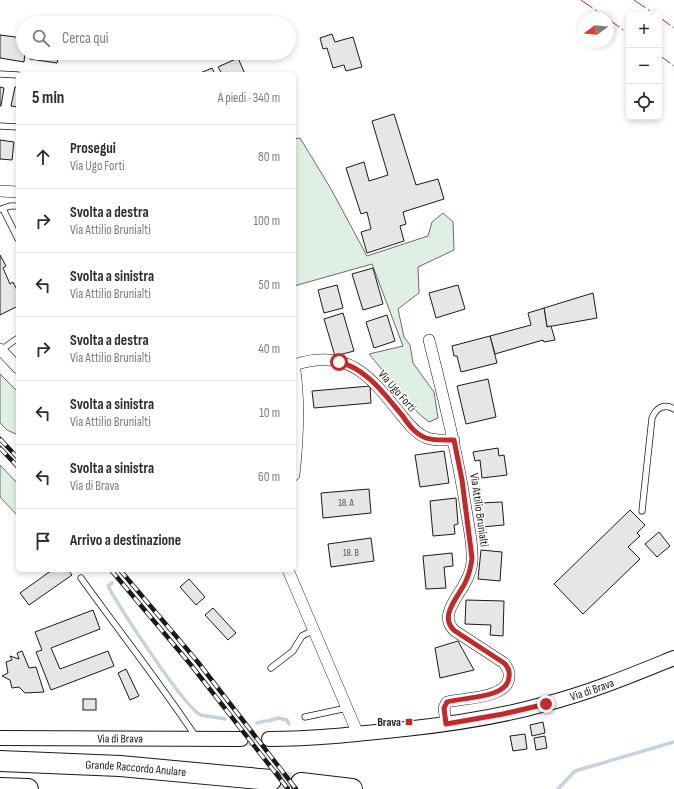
<!DOCTYPE html>
<html lang="it">
<head>
<meta charset="utf-8">
<style>
	body { margin:0; font-family:"Sofia Sans Condensed",sans-serif; background:#f2f2f3; color:#2b2b33 }
	.controls { position:absolute; right:12px; top:12px; display:grid; overflow:hidden; border-radius:6px; box-shadow:0 2px 6px #0003 }
	.controls button { width:36px; height:36px; display:grid; place-items:center; padding:0; border:0; border-bottom:1px solid #e1e1e2; background:#fff; color:#2b2b33; font:20px sans-serif }
	.compass { position:absolute; left:578px; top:12px; width:36px; height:36px; border-radius:50%; background:#fff; box-shadow:0 2px 6px #0003; rotate:254deg }
	.stop { position:absolute; width:12px; height:12px; margin:-9px; border:3px solid #c62828; border-radius:50%; background:#fff }
	.stop.end { background:#c62828; border-color:#fff; box-shadow:0 1px 4px #0008 }
	.list { margin:0; padding:0; list-style:none }
	h2 { display:flex; justify-content:space-between; align-items:center; height:52px; margin:0; padding:0 16px; font-size:17px }
	h2 small { font-size:13px; font-weight:400; color:#7c7c81 }
	.list li { display:grid; grid-template-columns:26px 1fr auto; gap:12px; align-items:center; box-sizing:border-box; height:64px; padding:0 16px; border-top:1px solid #e1e1e2 }
	.list b { display:block; font-size:15px; white-space:nowrap }
	.list p { margin:0; font-size:13px; white-space:nowrap; color:#7c7c81 }
	.list em { font-size:13px; font-style:normal; color:#7c7c81 }
	.icon { flex:none; width:22px; height:22px; fill:none; stroke:currentColor; stroke-width:2; stroke-linecap:round; stroke-linejoin:round }
	.map { position:relative; flex:none; width:674px; height:789px; overflow:hidden }
	.search { position:absolute; background:#fff; box-shadow:0 2px 6px #0003; left:16px; top:16px; width:280px; height:44px; display:flex; align-items:center; gap:10px; box-sizing:border-box; padding:0 14px; border-radius:22px; color:#7c7c81; font-size:15px }
	.panel { position:absolute; background:#fff; box-shadow:0 2px 6px #0003; left:16px; top:72px; width:280px; height:500px; border-radius:6px }
	.map>svg:first-child { display:block }
</style>
</head>
<body>
<div class="map">
<svg width="674" height="789" viewBox="0 0 674 789">
	<rect width="100%" height="100%" fill="#fff"/>
	<g fill="#e0efe3" stroke="#6a6a6a">
		<path d="M300 138 331 189 367 256 428 236 432 222 443 213 453 222 454 250 418 267 419 293 398 309 404 337 410 345 413 363 434 392 438 418 429 422 418 413 369 354 403 346 372 264 294 286V139Z"/>
		<path d="M0 374 18 392V435L7 430 0 423Z"/>
		<path d="M0 465 18 484V516L0 497Z"/>
	</g>
	<g fill="none" stroke-linecap="round" stroke-linejoin="round">
		<g stroke="#c6d2dc" stroke-width="3.5">
			<path d="M112 583 108 586C118 605 185 709 201 715 208 717 217 717 225 719"/>
			<path d="M268 721 278 718 287 720 289 724"/>
			<path d="M257 723 265 721"/>
			<path d="M558 789 575 771 674 742"/>
		</g>
	</g>
	<g fill="#e6e6e6" stroke="#1a1a1a">
		<path d="M332 34 335 42 353 37 362 67 346 71 344 65 333 68 327 48 323 49 320 38Z"/>
		<path d="M0 35 23 38V53H25L24 62 0 58Z"/>
		<path d="M31 53H59L57 63 30 59Z"/>
		<path d="M238 58 245 74H222L218 67Z"/>
		<path d="M212 68 215 74H198Z"/>
		<path d="M0 87 4 88 1 106H0Z"/>
		<path d="M15 87H18V107L11 106Z"/>
		<path d="M394 114 416 185 438 179 444 199 403 212 406 224 400 226 404 241 367 253 361 232 371 229 367 212 361 214 346 168 364 162 369 181 388 175 372 121Z"/>
		<path d="M0 140 14 142 12 160 0 159Z"/>
		<path d="M0 255 6 266 3 268 10 284 13 282 18 292V295L16 296 18 299V306L0 315Z"/>
		<path d="M373 268 383 304 363 310 352 274Z"/>
		<path d="M337 285 343 308 324 313 318 290Z"/>
		<path d="M458 285 465 309 436 318 429 293Z"/>
		<path d="M593 293 597 318 547 327 544 308Z"/>
		<path d="M544 308 547 327 551 326 555 340 544 342 543 340 495 354 490 336 531 325 528 313Z"/>
		<path d="M343 313 354 351 335 356 324 319Z"/>
		<path d="M387 315 395 341 374 348 366 322Z"/>
		<path d="M490 336 497 363 461 372 457 356H454L452 346Z"/>
		<path d="M488 379 496 417 466 424 457 386Z"/>
		<path d="M370 386 371 403 314 408 312 391Z"/>
		<path d="M498 448 499 456 504 455 507 475 482 478 480 460 475 461 473 452Z"/>
		<path d="M444 451 449 483 420 487 415 455Z"/>
		<path d="M369 489 371 513 323 518 321 493Z"/>
		<path d="M456 498 458 524 454 525 455 534 433 536 430 501Z"/>
		<path d="M502 502 504 525 482 527 480 503Z"/>
		<path d="M630 510 645 525 637 533 640 536 628 547 640 559 583 614 554 584Z"/>
		<path d="M659 532 670 546 657 557 645 544Z"/>
		<path d="M371 538 374 561 331 567 328 544Z"/>
		<path d="M481 550 502 552 500 581 478 579Z"/>
		<path d="M452 553 453 566 444 567 446 588 426 589 423 556Z"/>
		<path d="M52 570H68L72 575 29 605 20 593Z"/>
		<path d="M189 579 205 597 196 605 180 587Z"/>
		<path d="M466 600 504 601 503 636 490 635 491 625 465 624Z"/>
		<path d="M213 608 236 633 228 640 205 615Z"/>
		<path d="M93 610 100 629 51 648 60 669 108 651 114 666 51 690 36 652 42 650 35 632Z"/>
		<path d="M458 641 474 670 440 678 435 648Z"/>
		<path d="M22 651 29 668 36 667 44 692 25 693 19 687 12 688 10 680 2 676 8 673 6 662 12 660 10 656 19 659 17 653Z"/>
		<path d="M126 669 139 696 130 700 118 673Z"/>
		<rect x="83" y="699" width="13" height="11"/>
		<path d="M543 722 545 733 532 736 530 725Z"/>
		<path d="M525 734 527 749 513 751 510 736Z"/>
		<path d="M545 736 547 748 536 750 534 738Z"/>
	</g>
	<g fill="none" stroke-linecap="round" stroke-linejoin="round">
		<path stroke="#ddd" stroke-width="14" stroke-dasharray="14 7" stroke-linecap="butt" d="M241 739H269"/>
		<path stroke="#ddd" stroke-width="20" stroke-dasharray="20 10" stroke-linecap="butt" d="M271 780 301 783"/>
		<defs>
			<g id="service">
				<path d="M0 74 18 75"/>
				<path d="M0 126 18 127"/>
				<path d="M1 209 10 206H18"/>
				<path d="M3 209 18 239"/>
				<path d="M1 350 18 338"/>
				<path d="M642 511 652 418C656 408 664 403 674 409"/>
				<path d="M81 578C119 631 160 683 196 737"/>
				<path d="M271 668 293 651 302 636 314 630"/>
				<path d="M305 717 347 708"/>
			</g>
			<g id="minor">
				<path d="M0 191 18 192"/>
				<path d="M429 340C443 396 457 451 466 509 468 523 472 539 472 554 473 563 470 574 465 583 458 597 438 617 455 631L504 663C507 667 510 672 509 677 508 699 462 698 447 702L444 708 446 724"/>
				<path d="M0 349 18 368"/>
				<path d="M294 364C300 400 298 439 294 475"/>
				<path d="M294 365C349 347 371 377 402 416 409 424 416 434 427 438 435 441 445 440 454 440"/>
				<path d="M288 570 358 734"/>
			</g>
			<g id="tertiary">
				<path id="s1" d="M0 738 241 739"/>
				<path id="s2" d="M269 739C314 739 359 734 405 729 452 724 499 717 545 704 589 693 632 675 674 658"/>
			</g>
			<g id="motorway">
				<path id="s3" d="M0 761 120 766 271 780"/>
				<path d="M301 783 352 789"/>
				<path d="M0 788 28 789"/>
			</g>
		</defs>
		<use href="#service" stroke="#1a1a1a" stroke-width="7"/>
		<use href="#minor" stroke="#1a1a1a" stroke-width="12"/>
		<use href="#tertiary" stroke="#1a1a1a" stroke-width="16"/>
		<use href="#motorway" stroke="#1a1a1a" stroke-width="22"/>
		<use href="#service" stroke="#fff" stroke-width="5.5"/>
		<use href="#minor" stroke="#fff" stroke-width="11"/>
		<use href="#tertiary" stroke="#fff" stroke-width="14"/>
		<use href="#motorway" stroke="#fff" stroke-width="20"/>
		<defs>
			<g id="rail">
				<path d="M0 439 18 458"/>
				<path d="M0 448 18 467"/>
				<path d="M111 570 191 665 288 789"/>
				<path d="M120 570 197 661 296 789"/>
			</g>
		</defs>
		<use href="#rail" stroke="#1a1a1a" stroke-width="4.5"/>
		<use href="#rail" stroke="#fff" stroke-width="3" stroke-dasharray="9" stroke-linecap="butt"/>
		<g stroke="#c62828" stroke-width="1" stroke-dasharray="14 3 2 3" stroke-linecap="butt">
			<path d="M581 0 607 18"/>
			<path d="M634 0 656 15"/>
			<path d="M659 17 674 28"/>
			<path d="M608 19 629 34"/>
			<path d="M659 55 674 66"/>
		</g>
	</g>
	<g fill="none" stroke-linecap="round" stroke-linejoin="round">
		<path stroke="#c62828" stroke-width="5" d="M339 362C367 369 384 394 402 415 408 424 415 434 426 438 435 441 445 440 454 440L462 480 472 558C471 567 469 575 465 583 458 597 438 617 455 631L504 663C508 667 510 672 509 677 508 699 462 697 447 702L444 708 446 724 503 714 546 704"/>
	</g>
	<rect fill="#c62828" stroke="#fff" stroke-width="1.5" x="405" y="718" width="8" height="8" rx="2"/>
	<g text-anchor="middle" dominant-baseline="central" stroke-width="3" stroke-linejoin="round" paint-order="stroke">
		<g font-size="10" fill="#4d4d4d">
			<text x="346" y="503">18. A</text>
			<text x="351" y="553">18. B</text>
		</g>
		<g font-size="12" fill="#1a1a1a" stroke="#fff">
			<text transform="translate(397 391) rotate(49)">Via Ugo Forti</text>
			<text transform="translate(479 510) rotate(82)">Via Attilio Brunialti</text>
			<text stroke="none"><textPath href="#s2" startOffset="328">Via di Brava</textPath></text>
			<text stroke="none"><textPath href="#s1" startOffset="120">Via di Brava</textPath></text>
			<text stroke="none"><textPath href="#s3" startOffset="136">Grande Raccordo Anulare</textPath></text>
		</g>
		<g font-size="12" font-weight="bold" fill="#1a1a1a" stroke="#fff" text-anchor="end">
			<text x="401" y="722">Brava</text>
		</g>
	</g>
</svg>
<div class="controls">
<button>+</button>
<button>−</button>
<button><svg class="icon" aria-label="locate" viewBox="0 0 24 24"><circle cx="12" cy="12" r="6"/><path d="M12 2v4M12 18v4M2 12h4M18 12h4"/></svg></button>
</div>
<svg class="compass" viewBox="-18 -18 36 36"><path d="M0-13l5 13h-10z" fill="#e53935"/><path d="M0 13l5-13h-10z" fill="#7c7c81"/></svg>
<div class="stop" style="left:339px;top:362px"></div>
<div class="stop end" style="left:546px;top:704px"></div>
<div class="search"><svg class="icon" aria-label="search" viewBox="0 0 24 24"><circle cx="10" cy="10" r="6"/><path d="M15 15l6 6"/></svg>Cerca qui</div>
<section class="panel">
<h2>5 min<small>A piedi · 340 m</small></h2>
<ul class="list">
<li><svg class="icon" aria-label="ahead" viewBox="0 0 24 24"><path d="M12 20V5M6 11l6-6 6 6"/></svg><div><b>Prosegui</b><p>Via Ugo Forti</p></div><em>80 m</em></li>
<li><svg class="icon" aria-label="right" viewBox="0 0 24 24"><path d="M7 20v-9h11M14 6l5 5-5 5"/></svg><div><b>Svolta a destra</b><p>Via Attilio Brunialti</p></div><em>100 m</em></li>
<li><svg class="icon" aria-label="left" viewBox="0 0 24 24"><path d="M17 20v-9H6M10 6l-5 5 5 5"/></svg><div><b>Svolta a sinistra</b><p>Via Attilio Brunialti</p></div><em>50 m</em></li>
<li><svg class="icon" aria-label="right" viewBox="0 0 24 24"><path d="M7 20v-9h11M14 6l5 5-5 5"/></svg><div><b>Svolta a destra</b><p>Via Attilio Brunialti</p></div><em>40 m</em></li>
<li><svg class="icon" aria-label="left" viewBox="0 0 24 24"><path d="M17 20v-9H6M10 6l-5 5 5 5"/></svg><div><b>Svolta a sinistra</b><p>Via Attilio Brunialti</p></div><em>10 m</em></li>
<li><svg class="icon" aria-label="left" viewBox="0 0 24 24"><path d="M17 20v-9H6M10 6l-5 5 5 5"/></svg><div><b>Svolta a sinistra</b><p>Via di Brava</p></div><em>60 m</em></li>
<li><svg class="icon" aria-label="arrive" viewBox="0 0 24 24"><path d="M6 21V4h12l-3 4 3 4H6"/></svg><div><b>Arrivo a destinazione</b></div></li>
</ul>
</section>
</div>
</body>
</html>
